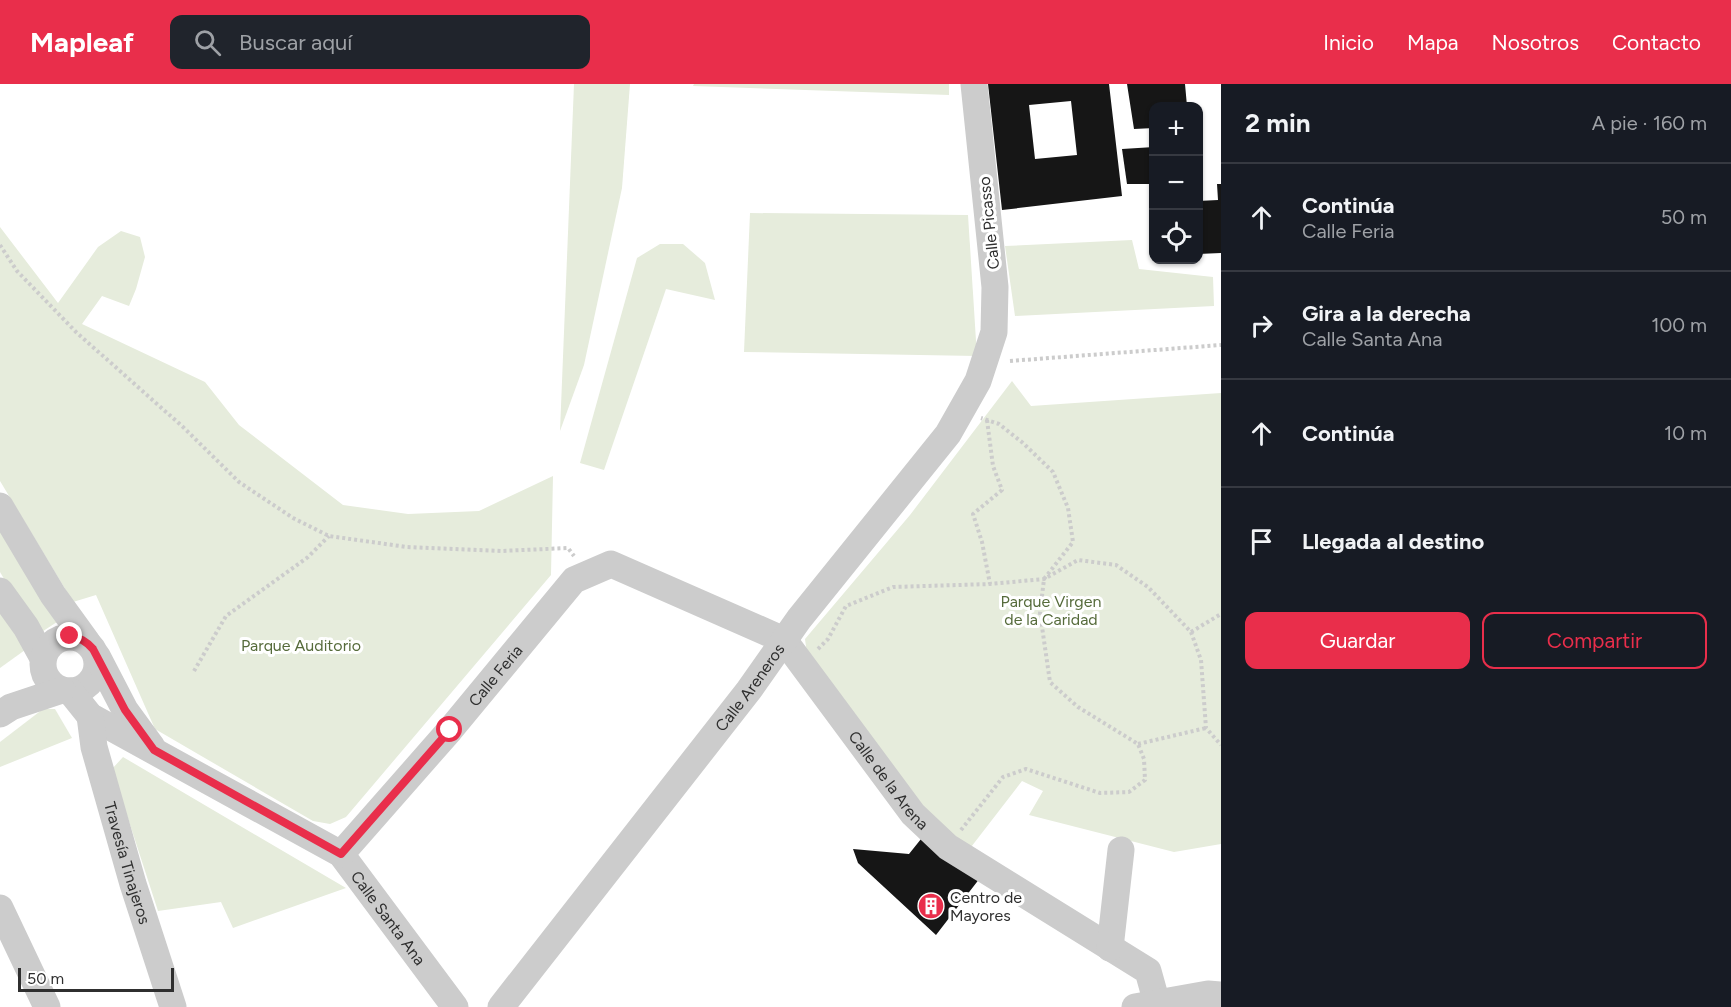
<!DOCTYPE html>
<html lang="es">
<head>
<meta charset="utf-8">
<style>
	body { margin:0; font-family:Figtree,sans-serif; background:#20242c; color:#f1f3f6 }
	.controls { position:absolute; right:18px; top:18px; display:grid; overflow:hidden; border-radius:12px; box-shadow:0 2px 4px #0004 }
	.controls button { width:54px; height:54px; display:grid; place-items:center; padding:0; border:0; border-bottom:2px solid #363941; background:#171b24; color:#f1f3f6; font:30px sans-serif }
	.scale { position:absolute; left:18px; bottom:15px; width:156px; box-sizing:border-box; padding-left:6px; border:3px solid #2f2f2f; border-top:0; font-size:16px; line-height:21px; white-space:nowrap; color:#2f2f2f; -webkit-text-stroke:4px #fff; paint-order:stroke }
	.stop { position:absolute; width:18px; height:18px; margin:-14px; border:4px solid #e92e4b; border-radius:50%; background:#fff }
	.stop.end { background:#e92e4b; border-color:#fff; box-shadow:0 2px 6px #0008 }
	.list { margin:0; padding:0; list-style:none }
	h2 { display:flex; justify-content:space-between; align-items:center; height:78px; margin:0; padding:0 24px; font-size:26px }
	h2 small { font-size:20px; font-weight:400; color:#9ea1a6 }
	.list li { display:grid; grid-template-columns:39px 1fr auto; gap:18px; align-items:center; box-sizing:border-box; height:108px; padding:0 24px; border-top:2px solid #363941 }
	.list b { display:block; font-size:22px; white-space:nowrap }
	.list p { margin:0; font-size:20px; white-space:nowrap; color:#9ea1a6 }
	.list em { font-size:20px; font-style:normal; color:#9ea1a6 }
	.actions { display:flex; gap:12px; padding:18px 24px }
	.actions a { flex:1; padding:14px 0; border:2px solid #e92e4b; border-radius:12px; text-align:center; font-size:21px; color:#e92e4b }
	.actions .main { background:#e92e4b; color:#fff }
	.icon { flex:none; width:33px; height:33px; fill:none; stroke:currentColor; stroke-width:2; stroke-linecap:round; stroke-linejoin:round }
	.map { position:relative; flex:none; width:1221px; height:923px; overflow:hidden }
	header { display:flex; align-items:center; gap:36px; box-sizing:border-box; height:84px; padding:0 30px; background:#e92e4b; color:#fff }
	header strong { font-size:28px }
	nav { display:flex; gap:33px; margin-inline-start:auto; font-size:21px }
	.search { width:420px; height:54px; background:#20242c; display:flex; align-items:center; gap:15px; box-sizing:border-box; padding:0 21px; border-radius:12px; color:#9ea1a6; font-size:22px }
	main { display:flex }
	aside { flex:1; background:#171b24 }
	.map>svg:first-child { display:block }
</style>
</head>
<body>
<header>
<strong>Mapleaf</strong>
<div class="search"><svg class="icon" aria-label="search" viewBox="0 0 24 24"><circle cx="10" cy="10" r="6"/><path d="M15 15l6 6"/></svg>Buscar aquí</div>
<nav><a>Inicio</a><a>Mapa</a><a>Nosotros</a><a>Contacto</a></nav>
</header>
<main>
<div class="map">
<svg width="1221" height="923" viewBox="0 0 1221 923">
	<rect width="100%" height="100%" fill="#fff"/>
	<g fill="#e6ecdc">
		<path d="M574 0H630L622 104 584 281 560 347Z"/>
		<path d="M694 0H949V11L693 2Z"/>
		<path d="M750 129 968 131 977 272 744 268Z"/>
		<path d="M0 143 58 219 98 163 121 147 140 153 145 173 136 205 129 222 102 212 82 240 205 298 239 341 343 421 408 430 479 427 553 392 551 491 346 733 330 740 313 737 155 645 96 511 73 518 0 397Z"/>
		<path d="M1132 156 1139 185 1213 193 1214 222 1015 232 1005 162Z"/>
		<path d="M660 160H683L705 179 715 216 666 205 604 386 580 379 637 174Z"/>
		<path d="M1012 297 1031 322 1221 309V760L1174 768 1029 731 1043 707 1022 697 968 767 921 730 807 570 805 555 910 431Z"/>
		<path d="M0 442 57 538 37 551 0 488Z"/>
		<path d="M0 525 25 566 0 584Z"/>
		<path d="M43 625H55L72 654 0 683V658Z"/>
		<path d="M123 673 346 804 233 844 221 818 158 827 112 685Z"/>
	</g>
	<g fill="#161616" fill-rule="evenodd">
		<path d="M988 0H1109L1122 112 1002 126ZM1071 17 1077 71 1035 75 1029 21Z"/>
		<path d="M1127 0H1185L1187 22H1154V44L1134 45Z"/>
		<path d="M1154 63V100H1127L1122 65Z"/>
		<path d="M1217 100H1221V169L1198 170V117L1218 116Z"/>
		<path d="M925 750 980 794 936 851 858 779 853 765 909 770Z"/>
	</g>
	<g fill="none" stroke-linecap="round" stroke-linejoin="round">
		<g stroke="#ccc" stroke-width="4" stroke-dasharray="3 3" stroke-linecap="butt">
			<path d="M0 161 17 187 76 248 183 343 239 398 293 434 329 452 407 463 501 467 568 464 574 472"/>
			<path d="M1010 277 1221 261"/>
			<path d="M987 336 993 382 1002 406 973 430 982 458 990 500"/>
			<path d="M1191 548 1221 530"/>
			<path d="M818 565 828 555 846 522 893 503 990 500 1044 495 1078 476 1116 481 1148 503 1191 548 1201 576 1206 644 1221 661"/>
			<path d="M194 587 226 532 308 473 329 452"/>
			<path d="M1138 660 1206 644"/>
			<path d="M961 746 1003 693 1026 685 1100 709 1129 708 1145 696 1144 675 1138 660 1078 623 1050 598 1040 529 1044 495 1073 458 1068 424 1053 388 1023 359 999 340 981 334"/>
		</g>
		<g stroke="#ccc" stroke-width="27">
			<path d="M0 422 53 511 87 558"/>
			<path d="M0 507 26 543 43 574"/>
			<circle cx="70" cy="580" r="27"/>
			<path d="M97 572 125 626 152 663"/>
			<path id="s1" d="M70 607 90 632 341 770 455 923"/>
			<path d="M0 630 11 623 62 606"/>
			<path id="s2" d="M90 632 94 663 133 800 173 923"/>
			<path id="s3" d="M341 770 450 646 574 496 611 480 784 556 913 730 948 763 1148 887 1158 923"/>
			<path d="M0 824 47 923"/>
			<path d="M1110 864 1121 766"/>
			<path id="s4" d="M501 923 749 606 799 535 948 350 978 297 994 248 995 203 974 0"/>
			<path d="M1135 923 1208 910 1221 911"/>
		</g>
	</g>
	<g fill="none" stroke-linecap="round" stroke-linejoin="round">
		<path stroke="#e92e4b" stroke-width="8" d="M70 552C80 554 86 557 93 565L125 626 154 666 341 770 450 646"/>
	</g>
	<defs>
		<symbol id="building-disc" viewBox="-11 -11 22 22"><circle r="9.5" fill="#e92e4b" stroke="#fff"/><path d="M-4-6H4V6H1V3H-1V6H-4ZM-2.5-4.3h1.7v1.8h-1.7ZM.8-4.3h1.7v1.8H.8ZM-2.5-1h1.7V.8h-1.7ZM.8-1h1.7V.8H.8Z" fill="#fff"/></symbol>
	</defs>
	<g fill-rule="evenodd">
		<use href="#building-disc" x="916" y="807" width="30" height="30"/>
	</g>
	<g text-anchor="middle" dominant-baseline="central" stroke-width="6" stroke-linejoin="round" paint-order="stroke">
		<g font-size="16" fill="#2f2f2f" stroke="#fff">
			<text transform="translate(989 139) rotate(-96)">Calle Picasso</text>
			<text stroke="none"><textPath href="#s3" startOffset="236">Calle Feria</textPath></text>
			<text stroke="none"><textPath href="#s4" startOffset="405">Calle Areneros</textPath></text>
			<text stroke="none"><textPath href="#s3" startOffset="764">Calle de la Arena</textPath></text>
			<text stroke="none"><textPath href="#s2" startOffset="152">Travesía Tinajeros</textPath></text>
			<text stroke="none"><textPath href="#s1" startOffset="398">Calle Santa Ana</textPath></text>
		</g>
		<g font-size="16" fill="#566b3b" stroke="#fff">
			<text x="1051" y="517">Parque Virgen<tspan x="1051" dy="18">de la Caridad</tspan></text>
			<text x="301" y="561">Parque Auditorio</text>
		</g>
		<g font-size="16" fill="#2f2f2f" stroke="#fff" text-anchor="start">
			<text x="950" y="813">Centro de<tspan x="950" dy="18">Mayores</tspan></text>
		</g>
	</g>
</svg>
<div class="controls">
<button>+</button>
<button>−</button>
<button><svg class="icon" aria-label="locate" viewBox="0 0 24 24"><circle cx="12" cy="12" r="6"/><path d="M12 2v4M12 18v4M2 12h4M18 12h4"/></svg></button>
</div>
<div class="scale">50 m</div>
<div class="stop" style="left:450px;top:646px"></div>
<div class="stop end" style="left:70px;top:552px"></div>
</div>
<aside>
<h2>2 min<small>A pie · 160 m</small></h2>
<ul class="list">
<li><svg class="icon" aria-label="ahead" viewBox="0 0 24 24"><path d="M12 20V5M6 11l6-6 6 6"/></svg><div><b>Continúa</b><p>Calle Feria</p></div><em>50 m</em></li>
<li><svg class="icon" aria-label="right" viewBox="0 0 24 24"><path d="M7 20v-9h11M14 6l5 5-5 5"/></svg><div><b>Gira a la derecha</b><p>Calle Santa Ana</p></div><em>100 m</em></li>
<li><svg class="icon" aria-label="ahead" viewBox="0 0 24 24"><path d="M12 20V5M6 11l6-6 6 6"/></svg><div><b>Continúa</b></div><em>10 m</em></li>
<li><svg class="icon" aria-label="arrive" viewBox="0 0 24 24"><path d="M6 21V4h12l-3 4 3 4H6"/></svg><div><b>Llegada al destino</b></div></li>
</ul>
<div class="actions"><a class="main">Guardar</a><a>Compartir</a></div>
</aside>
</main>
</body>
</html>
